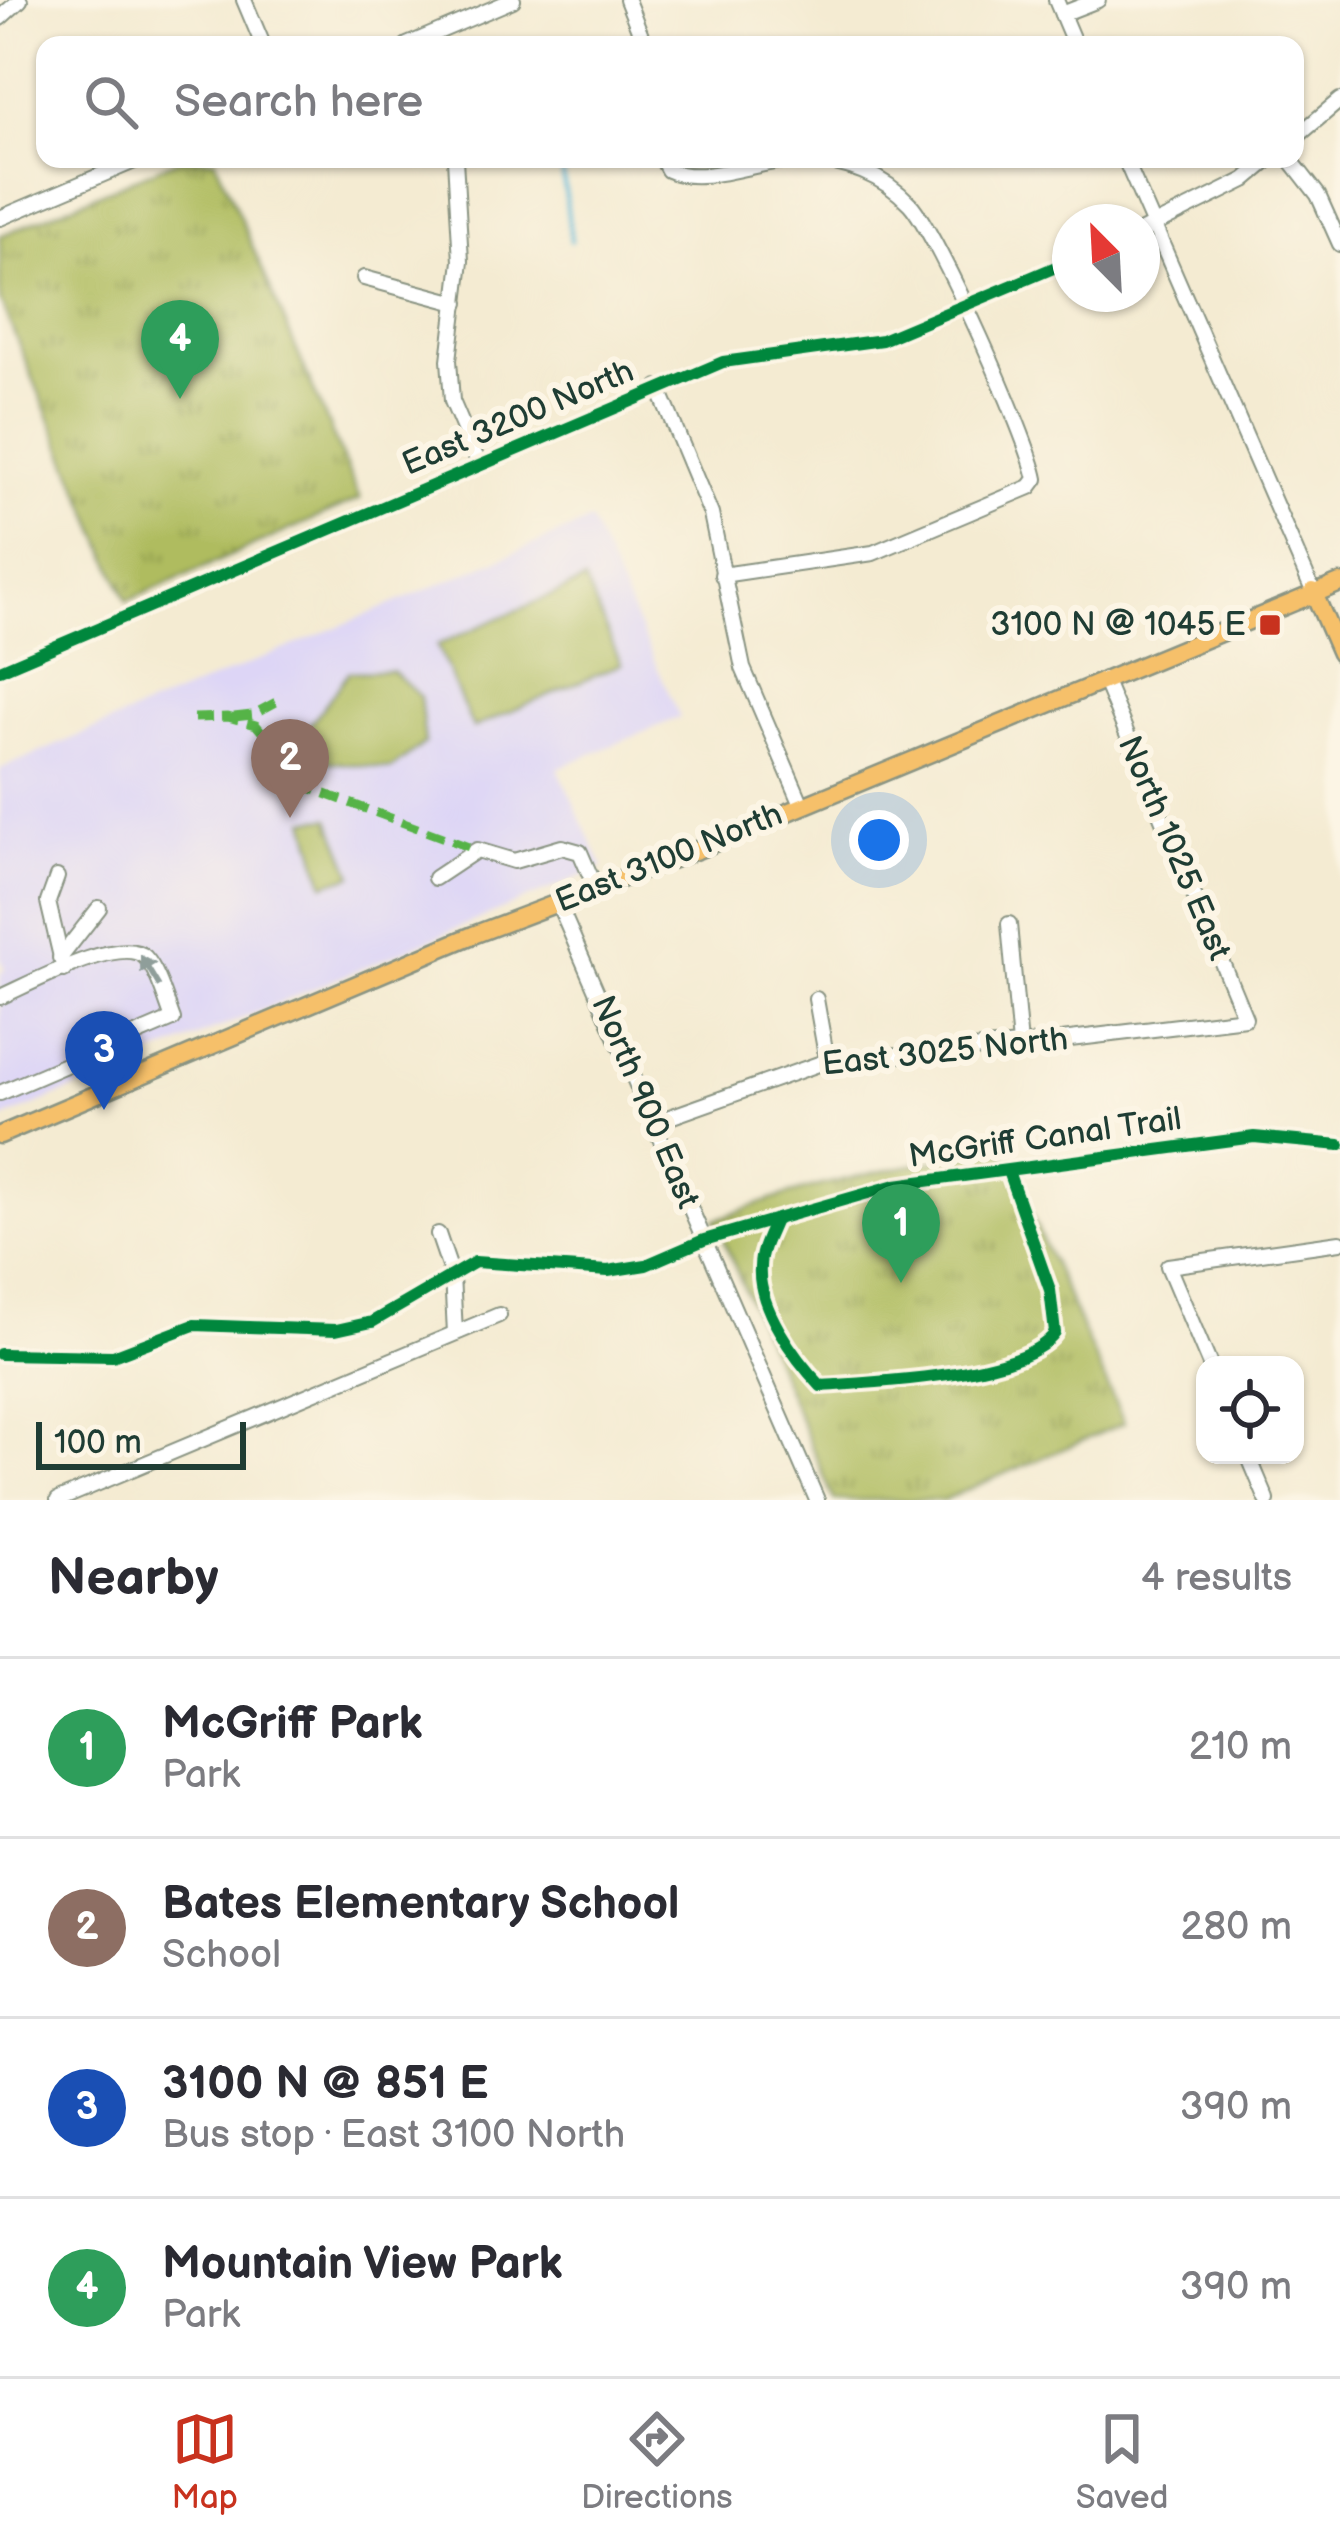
<!DOCTYPE html>
<html lang="en">
<head>
<meta charset="utf-8">
<style>
	body { margin:0; font-family:"Balsamiq Sans",sans-serif; background:#f2f2f3; color:#2b2b33 }
	.controls { position:absolute; right:36px; bottom:36px; display:grid; overflow:hidden; border-radius:24px; box-shadow:0 3px 9px #0004 }
	.controls button { width:108px; height:108px; display:grid; place-items:center; padding:0; border:0; border-bottom:3px solid #e1e1e2; background:#fff; color:#2b2b33; font:60px sans-serif }
	.compass { position:absolute; left:1052px; top:204px; width:108px; height:108px; border-radius:50%; background:#fff; box-shadow:0 3px 9px #0004; rotate:336deg }
	.scale { position:absolute; left:36px; bottom:30px; width:210px; box-sizing:border-box; padding-left:12px; border:6px solid #1f3d34; border-top:0; font-size:33px; line-height:42px; white-space:nowrap; color:#1f3d34; -webkit-text-stroke:9px #fcf5e5; paint-order:stroke }
	.you { position:absolute; left:879px; top:840px; width:42px; height:42px; margin:-30px; border:9px solid #fff; border-radius:50%; background:#1a73e8; box-shadow:0 0 0 18px #1a73e833 }
	.badge { display:grid; place-items:center; width:78px; height:78px; border-radius:50%; background:#c8321e; color:#fff; font-size:39px; font-weight:700 }
	.pin { position:absolute; translate:-50% -99px; filter:drop-shadow(0 3px 6px #0008) }
	.pin::after { content:''; position:absolute; top:63px; width:42px; height:36px; background:inherit; clip-path:polygon(0 0,100% 0,50% 100%) }
	.list { margin:0; padding:0; list-style:none }
	h2 { display:flex; justify-content:space-between; align-items:center; height:156px; margin:0; padding:0 48px; font-size:51px }
	h2 small { font-size:39px; font-weight:400; color:#7c7c81 }
	.list li { display:grid; grid-template-columns:78px 1fr auto; gap:36px; align-items:center; box-sizing:border-box; height:180px; padding:0 48px; border-top:3px solid #e1e1e2 }
	.list b { display:block; font-size:45px; white-space:nowrap }
	.list p { margin:0; font-size:39px; white-space:nowrap; color:#7c7c81 }
	.list em { font-size:39px; font-style:normal; color:#7c7c81 }
	.icon { flex:none; width:66px; height:66px; fill:none; stroke:currentColor; stroke-width:2; stroke-linecap:round; stroke-linejoin:round }
	.map { position:relative; flex:none; width:1340px; height:1500px; overflow:hidden }
	.search { position:absolute; background:#fff; box-shadow:0 3px 9px #0004; left:36px; right:36px; top:36px; height:132px; display:flex; align-items:center; gap:30px; box-sizing:border-box; padding:0 42px; border-radius:24px; color:#7c7c81; font-size:45px }
	.sheet { height:876px; background:#fff }
	nav { display:flex; justify-content:space-around; align-items:center; box-sizing:border-box; height:168px; border-top:3px solid #e1e1e2; background:#fff; font-size:33px; color:#7c7c81 }
	nav a { display:grid; justify-items:center; gap:6px }
	nav .on { color:#c8321e }
	.map>svg:first-child { display:block }
</style>
</head>
<body>
<div class="map">
<svg width="1340" height="1500" viewBox="0 0 1340 1500">
	<defs>
		<pattern id="park-tufts" width="24" height="20" patternUnits="userSpaceOnUse" patternTransform="scale(3)"><rect width="24" height="20" fill="#afbc5e"/><path d="M3 7l-1-3M5 7V3M7 7l1-3M15 17l-1-3M17 17v-4M19 17l1-3" fill="none" stroke="#8e9a4e"/></pattern>
	</defs>
	<rect width="100%" height="100%" fill="#fcf5e5"/>
	<filter id="ink" filterUnits="userSpaceOnUse"><feTurbulence type="fractalNoise" baseFrequency=".00833" numOctaves="2"/><feDisplacementMap in="SourceGraphic" scale="24" xChannelSelector="R" yChannelSelector="G"/><feConvolveMatrix kernelMatrix="1 2 1 2 8 2 1 2 1" color-interpolation-filters="sRGB"/></filter>
	<filter id="wash" filterUnits="userSpaceOnUse"><feTurbulence type="fractalNoise" baseFrequency=".004" numOctaves="4" result="noise"/><feDisplacementMap in="SourceGraphic" scale="48" xChannelSelector="R" yChannelSelector="G"/><feGaussianBlur stdDeviation="2.7" result="paint"/><feColorMatrix in="noise" values="0 0 0 0 0 0 0 0 0 0 0 0 0 0 0 0 0 1.4 0 .05"/><feComposite in="paint" operator="in"/></filter>
	<g filter="url(#wash)">
		<rect width="100%" height="100%" fill="#f4ebd2"/>
		<path fill="#ddd5f6" d="M590 521 680 717 558 768 603 867 0 1120V973L5 970 0 959V769Z"/>
		<g fill="url(#park-tufts)" stroke="#677c49" stroke-width="3">
			<path d="M180 159H215L360 499 127 601 0 300V236Z"/>
			<path d="M330 818 353 875 324 884 306 820Z"/>
			<path d="M1002 1150 1124 1423 943 1500H834L715 1220C809 1183 903 1165 1002 1150Z"/>
		</g>
		<g fill="#afbc5e" stroke="#677c49" stroke-width="3">
			<path d="M585 581 621 664 473 728 437 645Z"/>
			<path d="M392 671 420 697 425 743 391 769 305 759 300 738 349 672Z"/>
		</g>
		<g fill="none" stroke-linecap="round" stroke-linejoin="round">
			<g stroke="#5ab9d8" stroke-width="4.5">
				<path d="M525 42 526 45"/>
				<path d="M561 159 571 241"/>
			</g>
		</g>
	</g>
	<g filter="url(#ink)">
		<g fill="none" stroke-linecap="round" stroke-linejoin="round">
			<defs>
				<g id="minor">
					<path d="M244 0 263 45"/>
					<path d="M627 0 645 45"/>
					<path d="M1056 0 1075 45"/>
					<path d="M1062 14 1098 0"/>
					<path d="M0 18 20 0"/>
					<path d="M407 45 513 0"/>
					<path d="M1295 138 1340 100"/>
					<path d="M455 159 461 261 449 360 452 401 479 464"/>
					<path d="M662 159 668 170C705 187 762 158 803 159 843 161 882 174 910 204 938 235 1028 437 1036 479L1030 487 873 553 722 575"/>
					<path d="M1125 159 1313 591"/>
					<path d="M1290 159 1318 195 1340 244"/>
					<path d="M0 218 139 159"/>
					<path d="M1142 231 1245 180 1270 159"/>
					<path d="M364 278 457 303"/>
					<path d="M658 387 711 514 743 668 802 805"/>
					<path d="M0 670 723 362 882 340 1070 261"/>
					<path d="M57 877 48 902 64 970"/>
					<path d="M435 878 477 850 514 861 562 847 580 852 596 889"/>
					<path d="M558 903 817 1500"/>
					<path d="M1009 924 1020 1045"/>
					<path d="M60 958 99 908"/>
					<path d="M0 997C28 985 121 934 145 957 158 971 166 1001 173 1019L0 1093"/>
					<path d="M816 999 827 1061"/>
					<path d="M653 1123 827 1061 1020 1045 1245 1018 1104 679"/>
					<path d="M438 1234 452 1275 455 1333"/>
					<path d="M1210 1365 1168 1266 1340 1242"/>
					<path d="M1248 1455 1267 1500"/>
					<path d="M58 1500 499 1315"/>
				</g>
				<g id="major">
					<path d="M1313 591 1340 653"/>
					<path d="M0 1135 473 935 697 850 1340 583"/>
				</g>
			</defs>
			<use href="#minor" stroke="#8a9483" stroke-width="18"/>
			<use href="#major" stroke="#8a9483" stroke-width="21"/>
			<use href="#minor" stroke="#fff" stroke-width="14"/>
			<use href="#major" stroke="#f6c06b" stroke-width="16"/>
			<g stroke="#55b346" stroke-width="9" stroke-dasharray="18 9" stroke-linecap="butt">
				<path d="M234 717 252 715 278 701"/>
				<path d="M194 718 228 717 256 725 312 789 477 850"/>
			</g>
			<defs>
				<g id="cycleway">
					<path d="M0 670 723 362 882 340 1070 261"/>
					<path d="M775 1220C769 1235 760 1251 760 1267 757 1306 794 1358 821 1386 875 1382 1024 1377 1055 1333L1050 1290 1009 1174"/>
					<path d="M0 1354 113 1356 194 1325 336 1330 372 1322 475 1262 608 1271 646 1265 704 1240 896 1185 1254 1137 1340 1145"/>
				</g>
			</defs>
			<use href="#cycleway" stroke="#fcf5e5" stroke-width="20"/>
			<use href="#cycleway" stroke="#00873e" stroke-width="12"/>
		</g>
		<defs><path id="oneway-solid" d="M-6-.8H1V-3.2L6.5 0L1 3.2V.8H-6Z" transform="scale(3)"/></defs>
		<use fill="#8f9e9a" href="#oneway-solid" transform="translate(150 971) rotate(-121)"/>
	</g>
	<rect fill="#c8321e" stroke="#fcf5e5" stroke-width="4.5" x="1258" y="613" width="24" height="24" rx="6"/>
	<g text-anchor="middle" dominant-baseline="central" stroke-width="12" stroke-linejoin="round" paint-order="stroke">
		<g font-size="33" fill="#1f3d34" stroke="#fcf5e5">
			<text transform="translate(518 418) rotate(-23)">East 3200 North</text>
			<text transform="translate(1174 848) rotate(67)">North 1025 East</text>
			<text transform="translate(669 858) rotate(-22)">East 3100 North</text>
			<text transform="translate(945 1052) rotate(-6)">East 3025 North</text>
			<text transform="translate(645 1102) rotate(67)">North 900 East</text>
			<text transform="translate(1045 1138) rotate(-8)">McGriff Canal Trail</text>
		</g>
		<g font-size="33" fill="#1f3d34" stroke="#fcf5e5" text-anchor="end">
			<text x="1246" y="625">3100 N @ 1045 E</text>
		</g>
	</g>
</svg>
<div class="controls">
<button><svg class="icon" aria-label="locate" viewBox="0 0 24 24"><circle cx="12" cy="12" r="6"/><path d="M12 2v4M12 18v4M2 12h4M18 12h4"/></svg></button>
</div>
<svg class="compass" viewBox="-18 -18 36 36"><path d="M0-13l5 13h-10z" fill="#e53935"/><path d="M0 13l5-13h-10z" fill="#7c7c81"/></svg>
<div class="scale">100 m</div>
<div class="you"></div>
<div class="pin badge" style="left:901px;top:1283px;background:#2e9e5b">1</div>
<div class="pin badge" style="left:290px;top:818px;background:#8d6e63">2</div>
<div class="pin badge" style="left:104px;top:1110px;background:#1a4fb4">3</div>
<div class="pin badge" style="left:180px;top:399px;background:#2e9e5b">4</div>
<div class="search"><svg class="icon" aria-label="search" viewBox="0 0 24 24"><circle cx="10" cy="10" r="6"/><path d="M15 15l6 6"/></svg>Search here</div>
</div>
<section class="sheet">
<h2>Nearby<small>4 results</small></h2>
<ul class="list">
<li><span class="badge" style="background:#2e9e5b">1</span><div><b>McGriff Park</b><p>Park</p></div><em>210 m</em></li>
<li><span class="badge" style="background:#8d6e63">2</span><div><b>Bates Elementary School</b><p>School</p></div><em>280 m</em></li>
<li><span class="badge" style="background:#1a4fb4">3</span><div><b>3100 N @ 851 E</b><p>Bus stop · East 3100 North</p></div><em>390 m</em></li>
<li><span class="badge" style="background:#2e9e5b">4</span><div><b>Mountain View Park</b><p>Park</p></div><em>390 m</em></li>
</ul>
</section>
<nav>
<a class="on"><svg class="icon" aria-label="map" viewBox="0 0 24 24"><path d="M3 6l6-2 6 2 6-2v14l-6 2-6-2-6 2zM9 4v14M15 6v14"/></svg>Map</a>
<a><svg class="icon" aria-label="directions" viewBox="0 0 24 24"><path d="M12 3l9 9-9 9-9-9zM9 14v-3h6M13 9l2 2-2 2"/></svg>Directions</a>
<a><svg class="icon" aria-label="saved" viewBox="0 0 24 24"><path d="M7 4h10v16l-5-4-5 4z"/></svg>Saved</a>
</nav>
</body>
</html>
